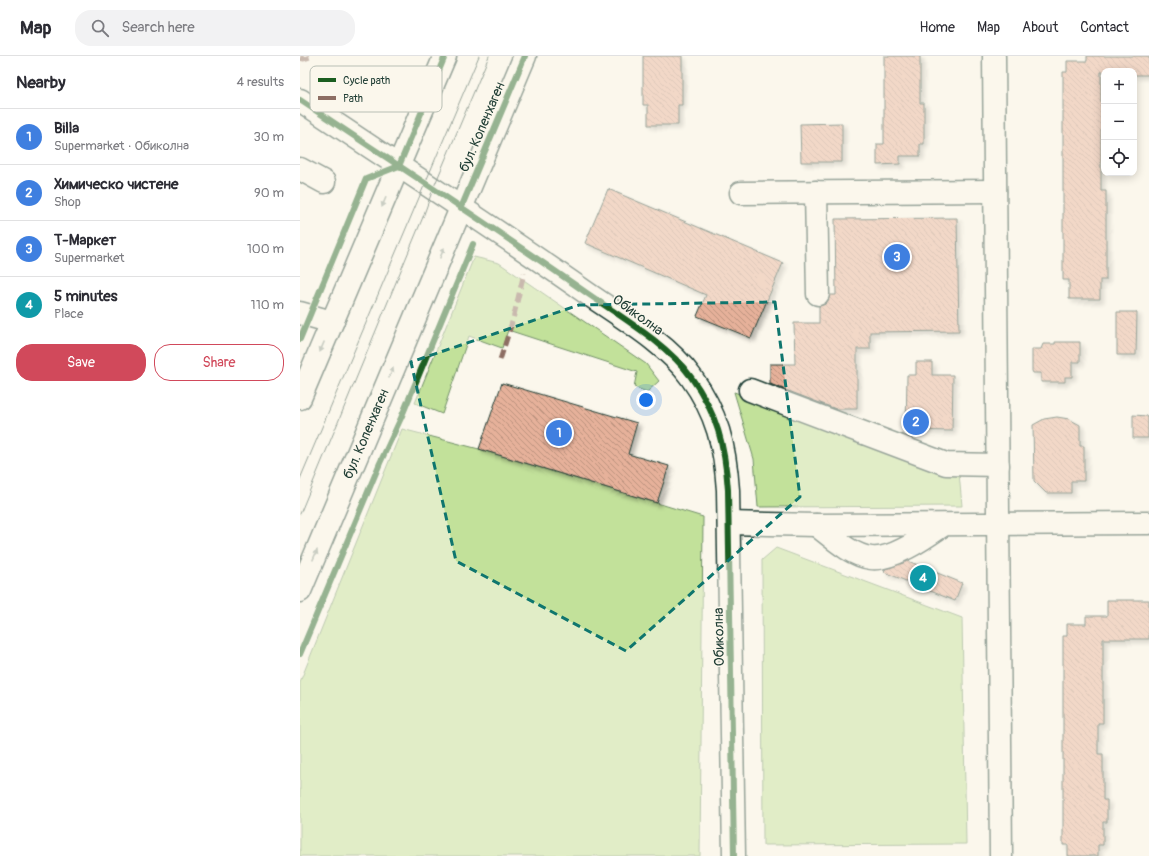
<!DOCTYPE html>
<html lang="en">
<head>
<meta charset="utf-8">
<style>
	body { margin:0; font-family:Pangolin,sans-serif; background:#f2f2f3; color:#2b2b33 }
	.controls { position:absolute; right:12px; top:12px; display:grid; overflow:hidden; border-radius:8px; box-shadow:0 2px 10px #0003 }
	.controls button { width:36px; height:36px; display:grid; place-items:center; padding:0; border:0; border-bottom:1px solid #e1e1e2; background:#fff; color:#2b2b33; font:20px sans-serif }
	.you { position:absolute; left:346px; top:344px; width:14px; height:14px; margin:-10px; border:3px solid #fff; border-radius:50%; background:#1a73e8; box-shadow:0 0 0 6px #1a73e833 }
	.badge { display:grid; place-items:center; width:26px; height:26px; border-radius:50%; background:#d1495b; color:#fff; font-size:13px; font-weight:700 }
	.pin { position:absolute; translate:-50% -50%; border:2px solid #fff; box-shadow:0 1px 4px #0006 }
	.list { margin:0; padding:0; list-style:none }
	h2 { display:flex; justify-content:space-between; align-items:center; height:52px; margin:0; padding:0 16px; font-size:17px }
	h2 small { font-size:13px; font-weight:400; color:#7c7c81 }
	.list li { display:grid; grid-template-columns:26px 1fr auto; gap:12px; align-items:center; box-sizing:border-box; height:56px; padding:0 16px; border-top:1px solid #e1e1e2 }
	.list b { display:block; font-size:15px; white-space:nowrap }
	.list p { margin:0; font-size:13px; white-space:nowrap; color:#7c7c81 }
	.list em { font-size:13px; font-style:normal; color:#7c7c81 }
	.actions { display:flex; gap:8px; padding:12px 16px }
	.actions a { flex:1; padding:9px 0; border:1px solid #d1495b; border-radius:16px; text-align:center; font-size:14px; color:#d1495b }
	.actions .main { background:#d1495b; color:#fff }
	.icon { flex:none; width:22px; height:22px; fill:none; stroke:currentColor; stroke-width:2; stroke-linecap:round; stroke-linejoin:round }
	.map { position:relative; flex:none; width:849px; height:800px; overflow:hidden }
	header { display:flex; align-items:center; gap:24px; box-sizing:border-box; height:56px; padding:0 20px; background:#fff; border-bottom:1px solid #e1e1e2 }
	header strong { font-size:19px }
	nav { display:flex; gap:22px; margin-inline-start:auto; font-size:14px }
	.search { width:280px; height:36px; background:#f2f2f3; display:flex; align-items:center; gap:10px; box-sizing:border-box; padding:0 14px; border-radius:16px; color:#7c7c81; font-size:15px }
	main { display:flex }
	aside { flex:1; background:#fff }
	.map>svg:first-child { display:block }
</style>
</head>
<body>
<header>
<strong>Map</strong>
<div class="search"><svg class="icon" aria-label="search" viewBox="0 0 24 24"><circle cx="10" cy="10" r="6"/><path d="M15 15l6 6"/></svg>Search here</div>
<nav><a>Home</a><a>Map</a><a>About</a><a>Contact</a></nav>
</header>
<main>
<aside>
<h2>Nearby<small>4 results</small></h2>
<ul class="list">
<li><span class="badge" style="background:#3f7fe0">1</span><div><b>Billa</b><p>Supermarket · Обиколна</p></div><em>30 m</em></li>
<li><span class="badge" style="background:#3f7fe0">2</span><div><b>Химическо чистене</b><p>Shop</p></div><em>90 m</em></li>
<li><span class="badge" style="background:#3f7fe0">3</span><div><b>Т-Маркет</b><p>Supermarket</p></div><em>100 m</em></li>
<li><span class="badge" style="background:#0f9aa8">4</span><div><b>5 minutes</b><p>Place</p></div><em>110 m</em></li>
</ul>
<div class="actions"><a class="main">Save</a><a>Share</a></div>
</aside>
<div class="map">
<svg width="849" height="800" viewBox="0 0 849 800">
	<defs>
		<pattern id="building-back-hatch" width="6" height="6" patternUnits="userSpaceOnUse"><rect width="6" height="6" fill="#e6b19a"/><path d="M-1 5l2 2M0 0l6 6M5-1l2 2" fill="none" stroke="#ba917e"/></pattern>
		<filter id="shadow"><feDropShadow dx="3.5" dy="3.5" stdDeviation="2" flood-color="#0004"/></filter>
	</defs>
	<rect width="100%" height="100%" fill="#fbf7ec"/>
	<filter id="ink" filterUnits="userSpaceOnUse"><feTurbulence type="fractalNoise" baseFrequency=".025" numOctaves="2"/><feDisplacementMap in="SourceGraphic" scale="8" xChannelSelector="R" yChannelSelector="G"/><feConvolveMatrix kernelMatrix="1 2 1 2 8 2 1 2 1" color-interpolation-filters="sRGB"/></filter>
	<g filter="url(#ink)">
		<g fill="#c2e19a" stroke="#708f67">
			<path d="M174 201 199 207 346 308 359 325 347 336 334 331 337 316 208 274 202 292 169 280 142 358 115 347Z"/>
			<path d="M434 336 659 417 662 450 458 451 454 403Z"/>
			<path d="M102 373 179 393 403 461 400 800H0V626Z"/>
			<path d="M476 492 662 562 666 788 463 789 462 504Z"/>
		</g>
		<g fill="url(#building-back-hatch)" stroke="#1f3d34" filter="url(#shadow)">
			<path d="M343 0H382V49H378V69H348V49H343Z"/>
			<path d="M584 0H620V47H624V88H620V100H600V108L577 109V88H584Z"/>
			<path d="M787 0H849V19H834V15L801 16V135H806V224H800V243H769V224H763V16H767V5H787Z"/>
			<path d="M542 67V106H501L500 68Z"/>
			<path d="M308 133 483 207 451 282 397 260 406 239 285 187Z"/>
			<path d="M657 162 659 275 570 276V293H557V353H536L470 328V308H495L494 267H519V250L525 248 530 239H536L535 163Z"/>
			<path d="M817 256H837L836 299H817Z"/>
			<path d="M755 286H780V306H772V321H765V326H741V317H733L732 315V293H741L743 288H755Z"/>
			<path d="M616 306H632V319H653L652 375 606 374 607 319H616Z"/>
			<path d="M202 327 337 367 328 398 369 410 357 447 179 393Z"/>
			<path d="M833 359 848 360V382H833Z"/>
			<path d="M757 361 769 363 780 369V390H784V425H771V437H746L734 425 733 369 744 363Z"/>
			<path d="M608 505 662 527 655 545 584 516 585 513Z"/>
			<path d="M807 544H849V583H803V667H798V698H803V744H807V766H803V789H798V800H768V789H763V580H767V568H786V560H807Z"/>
		</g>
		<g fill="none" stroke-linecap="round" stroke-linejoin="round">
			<defs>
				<g id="minor">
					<path d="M694 0 701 800"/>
					<path d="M0 44C94 107 188 168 281 233 316 258 366 286 391 321 417 357 425 390 428 434L434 800"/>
					<path d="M0 113 24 126"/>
					<path d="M516 136 518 238"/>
					<path d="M441 137 695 135"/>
					<path d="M0 257 32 266"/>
					<path d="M450 334 646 408 698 409"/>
					<path d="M429 467 516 469 849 467"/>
					<path d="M516 469C532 481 550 499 571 502 592 505 627 480 643 469"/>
				</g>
				<g id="major">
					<path d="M0 342 145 0"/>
					<path d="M0 535 225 0"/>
				</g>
			</defs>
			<use href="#minor" stroke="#1f3d34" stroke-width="25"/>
			<use href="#major" stroke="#1f3d34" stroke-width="25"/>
			<use href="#minor" stroke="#fbf7ec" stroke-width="22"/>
			<use href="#major" stroke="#fbf7ec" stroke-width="22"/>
			<g stroke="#1f3d34" stroke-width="1">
				<path d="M0 423 179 0"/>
				<path d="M0 458 123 161 133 133 189 0"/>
			</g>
			<g stroke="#8d6e63" stroke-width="5" stroke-dasharray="10 5" stroke-linecap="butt">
				<path d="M0 2 4 3 13 0"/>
				<path d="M200 304 213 263 224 217"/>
			</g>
			<defs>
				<g id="cycleway">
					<path d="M0 44C94 107 188 168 281 233 316 258 366 286 391 321 417 357 425 390 428 434L434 800"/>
					<path d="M99 110 145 0"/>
					<path d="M161 152 225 0"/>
					<path d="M0 283 66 123 99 110"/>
					<path d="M0 598 80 407 101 362 173 188"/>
				</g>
			</defs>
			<use href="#cycleway" stroke="#fbf7ec" stroke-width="8"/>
			<use href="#cycleway" stroke="#1b5e20" stroke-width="6"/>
		</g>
		<defs><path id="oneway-solid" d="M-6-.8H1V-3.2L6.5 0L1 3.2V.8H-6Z"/></defs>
		<g fill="#8d9a90">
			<use href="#oneway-solid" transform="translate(84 146) rotate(113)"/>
			<use href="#oneway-solid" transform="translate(142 197) rotate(-67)"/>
			<use href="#oneway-solid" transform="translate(22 291) rotate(113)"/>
			<use href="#oneway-solid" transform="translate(91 317) rotate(-67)"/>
			<use href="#oneway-solid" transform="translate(15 499) rotate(-67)"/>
		</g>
	</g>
	<path d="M0 0H849V800H0ZM475 246 500 441 326 595 156 505 111 306 279 249Z" fill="#fbf7ec" fill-opacity=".55" fill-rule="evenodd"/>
	<path fill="none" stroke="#0f766e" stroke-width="3" stroke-dasharray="8 5" stroke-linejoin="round" d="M475 246 500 441 326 595 156 505 111 306 279 249Z"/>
	<g text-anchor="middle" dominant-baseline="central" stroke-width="3" stroke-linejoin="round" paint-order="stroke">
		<g font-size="14" fill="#1f3d34" stroke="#fbf7ec">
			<text transform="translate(182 71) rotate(-67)">бул. Копенхаген</text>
			<text transform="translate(338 259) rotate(36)">Обиколна</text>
			<text transform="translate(66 378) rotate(-67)">бул. Копенхаген</text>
			<text transform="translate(419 581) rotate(-91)">Обиколна</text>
		</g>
	</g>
	<rect x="10" y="10" width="132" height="46" rx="6" fill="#fbf7ec" stroke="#b9bfb5" stroke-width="1"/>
	<rect x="18" y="22" width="18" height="4" fill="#1b5e20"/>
	<rect x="18" y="40" width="18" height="4" fill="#8d6e63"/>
	<g font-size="11" fill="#1f3d34">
		<text x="43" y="28">Cycle path</text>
		<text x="43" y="46">Path</text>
	</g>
</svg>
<div class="controls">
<button>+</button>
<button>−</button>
<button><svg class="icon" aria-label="locate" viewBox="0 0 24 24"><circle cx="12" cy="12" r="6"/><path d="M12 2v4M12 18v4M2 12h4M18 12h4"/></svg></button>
</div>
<div class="you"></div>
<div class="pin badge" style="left:259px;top:377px;background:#3f7fe0">1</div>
<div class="pin badge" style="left:616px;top:366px;background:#3f7fe0">2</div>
<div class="pin badge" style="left:597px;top:201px;background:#3f7fe0">3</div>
<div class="pin badge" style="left:623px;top:522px;background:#0f9aa8">4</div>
</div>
</main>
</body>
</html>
